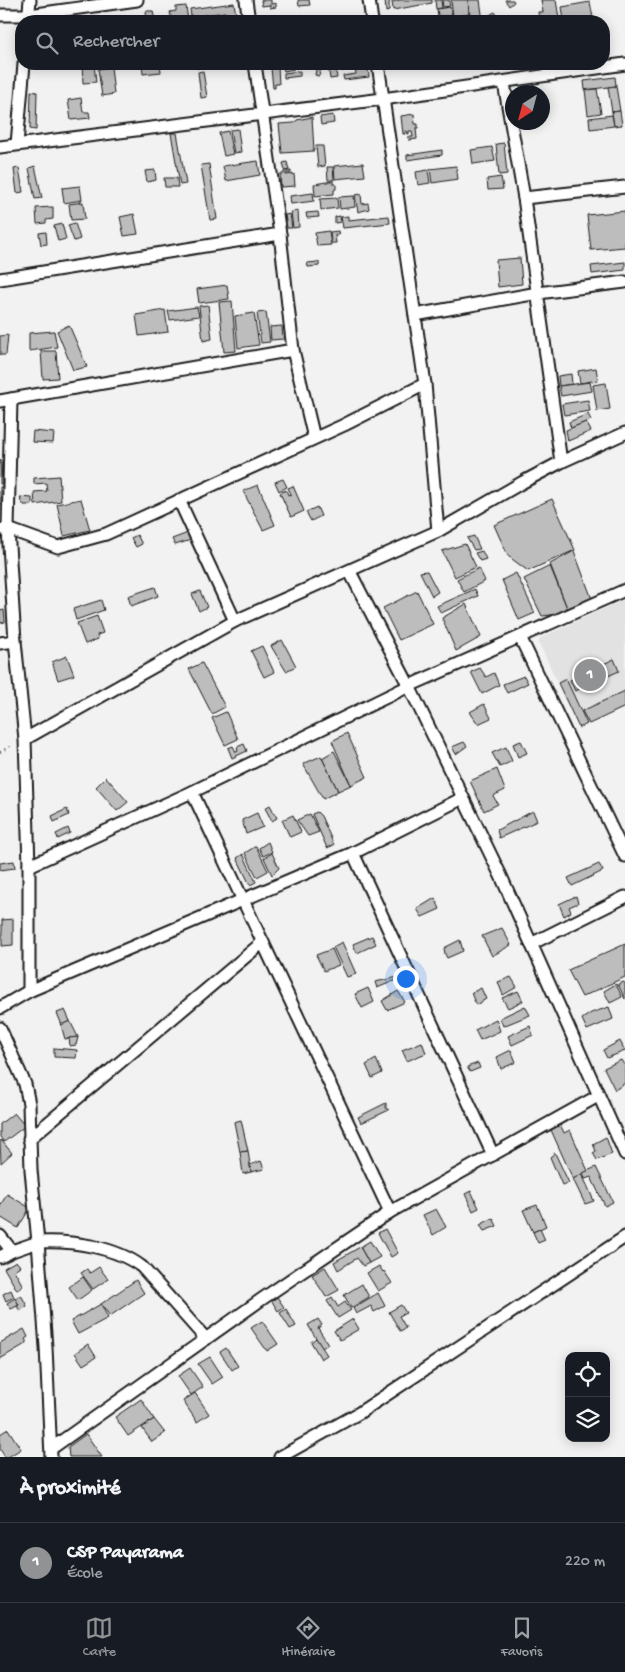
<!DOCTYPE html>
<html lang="fr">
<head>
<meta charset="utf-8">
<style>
	body { margin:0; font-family:"Gochi Hand",sans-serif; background:#242831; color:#f1f3f6 }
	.controls { position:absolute; right:15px; bottom:15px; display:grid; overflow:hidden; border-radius:10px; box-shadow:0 2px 12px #0003 }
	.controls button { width:45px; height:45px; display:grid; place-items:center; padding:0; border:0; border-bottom:1px solid #363941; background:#171b24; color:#f1f3f6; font:25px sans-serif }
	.compass { position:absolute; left:505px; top:85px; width:45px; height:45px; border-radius:50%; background:#171b24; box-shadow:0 2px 12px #0003; rotate:216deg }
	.you { position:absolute; left:405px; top:978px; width:18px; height:18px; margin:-12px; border:4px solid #fff; border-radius:50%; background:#1a73e8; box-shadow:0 0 0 8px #1a73e833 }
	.badge { display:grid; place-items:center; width:32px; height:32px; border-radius:50%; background:#919294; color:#fff; font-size:16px; font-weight:700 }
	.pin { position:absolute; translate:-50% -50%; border:2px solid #fff; box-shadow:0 1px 5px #0006 }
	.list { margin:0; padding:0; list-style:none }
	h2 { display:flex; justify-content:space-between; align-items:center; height:65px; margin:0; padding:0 20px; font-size:21px }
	h2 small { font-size:16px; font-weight:400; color:#9ea1a6 }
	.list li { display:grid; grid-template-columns:32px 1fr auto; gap:15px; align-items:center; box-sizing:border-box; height:80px; padding:0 20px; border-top:1px solid #363941 }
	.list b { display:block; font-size:19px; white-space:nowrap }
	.list p { margin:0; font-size:16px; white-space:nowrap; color:#9ea1a6 }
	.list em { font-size:16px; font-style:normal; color:#9ea1a6 }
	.icon { flex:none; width:28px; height:28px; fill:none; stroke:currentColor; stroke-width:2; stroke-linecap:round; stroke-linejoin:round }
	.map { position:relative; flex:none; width:625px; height:1457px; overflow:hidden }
	.search { position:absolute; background:#171b24; box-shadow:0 2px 12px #0003; left:15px; right:15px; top:15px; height:55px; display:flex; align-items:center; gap:12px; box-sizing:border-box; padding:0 18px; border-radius:20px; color:#9ea1a6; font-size:19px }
	.sheet { height:145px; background:#171b24 }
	nav { display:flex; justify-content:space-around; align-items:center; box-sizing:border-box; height:70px; border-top:1px solid #363941; background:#171b24; font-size:14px; color:#9ea1a6 }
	nav a { display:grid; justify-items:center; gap:2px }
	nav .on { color:#919294 }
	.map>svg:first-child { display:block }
</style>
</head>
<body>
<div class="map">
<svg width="625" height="1457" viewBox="0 0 625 1457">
	<rect width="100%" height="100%" fill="#f2f2f2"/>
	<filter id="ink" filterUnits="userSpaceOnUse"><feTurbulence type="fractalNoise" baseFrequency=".02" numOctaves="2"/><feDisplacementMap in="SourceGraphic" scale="10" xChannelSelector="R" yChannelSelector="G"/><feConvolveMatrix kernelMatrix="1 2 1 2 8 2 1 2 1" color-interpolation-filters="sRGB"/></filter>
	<g filter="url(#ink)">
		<path fill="#e2e2e2" d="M623 600H625V707L579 728 539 643 540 638Z"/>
		<g fill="#bdbdbd" stroke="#1c1c1c">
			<path d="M261 0H271V4L276 3V7L270 8V5L262 6Z"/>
			<path d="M298 0H309L310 5 299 6Z"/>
			<path d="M385 0H391L389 3V11L386 12Z"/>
			<path d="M400 0H432V3L393 10 392 2Z"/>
			<path d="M435 0H441L442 8 436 9Z"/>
			<path d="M442 0H449L450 6 443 7Z"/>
			<path d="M451 0H468L469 14 453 17Z"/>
			<path d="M468 0H480L483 21H471Z"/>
			<path d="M505 0H513L514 2 509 6Z"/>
			<path d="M541 0H556L559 18 539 21 538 12H543Z"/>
			<path d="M590 2 593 18 564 21 562 7Z"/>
			<path d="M234 3 237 21H227L225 12 191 17 190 9Z"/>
			<path d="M186 6 188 21H172L170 12 176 11V7Z"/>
			<path d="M450 7 452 16H438L437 9Z"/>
			<path d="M146 11H153L155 21H147Z"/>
			<path d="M495 12 500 21H486L484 18Z"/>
			<path d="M469 14 471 21H458L457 17Z"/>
			<path d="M224 15V21H217V16Z"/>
			<path d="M215 17 216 21H209L208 18Z"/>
			<path d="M82 64H94L96 82 83 83Z"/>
			<path d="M142 64H160L161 72 143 74Z"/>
			<path d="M195 64H205V67L196 68Z"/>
			<path d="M317 64H322L319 76 315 75Z"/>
			<path d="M328 64H335L337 78 330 79Z"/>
			<path d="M340 64H365V66H368L369 77 344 80 343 76 356 74 355 69 342 71Z"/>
			<path d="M455 64H464V67L456 68Z"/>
			<path d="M294 65V69L284 71 283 67Z"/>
			<path d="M111 67 114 94 102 96 98 69Z"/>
			<path d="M278 67 279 84H275V88H273L271 68Z"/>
			<path d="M203 71 207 97 201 98 198 72Z"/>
			<path d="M300 71V76L284 78V73Z"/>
			<path d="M615 77 616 86 585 90 584 81Z"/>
			<path d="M616 86 620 111 612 112 608 87Z"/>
			<path d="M597 89 601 113 588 115 585 90Z"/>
			<path d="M31 91 37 92 36 130 30 129Z"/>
			<path d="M81 98 83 112H89L90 118 71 120 68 100Z"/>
			<path d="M620 111 622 125 614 126 612 112Z"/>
			<path d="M414 114 415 124H418V128H416L417 139 409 140 408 137H413L412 131H409V134H408L407 131H405V134H403L401 116Z"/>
			<path d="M333 115 334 123 321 125 320 117Z"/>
			<path d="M612 115 614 126 590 129 589 118Z"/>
			<path d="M312 117 314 151 282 153 279 124 294 123 297 120Z"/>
			<path d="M238 129 241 152 234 153 230 130Z"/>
			<path d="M228 131 233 154 224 156 219 133Z"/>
			<path d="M171 133H177L186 184 180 185Z"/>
			<path d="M504 143 507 174 499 175 496 144Z"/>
			<path d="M316 146H323L325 166 318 167Z"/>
			<path d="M492 147 495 161 473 164 471 150Z"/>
			<path d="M442 150V155L407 160V155Z"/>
			<path d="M258 161 260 175 226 181 223 166Z"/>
			<path d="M287 162 289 170 285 171 283 163Z"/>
			<path d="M363 163 365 176 335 179 334 166Z"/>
			<path d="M209 164 217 219 210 220 201 165Z"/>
			<path d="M35 166 42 198 35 199 29 168Z"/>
			<path d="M456 166 458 179 432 183 430 169Z"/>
			<path d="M327 167H333L334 180H328Z"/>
			<path d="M19 168 23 192 17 193 14 169Z"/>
			<path d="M155 170 156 180 147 182 145 171Z"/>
			<path d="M428 170 430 183 418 185 416 172Z"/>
			<path d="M284 171H291V173H286V175L294 174 295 186 281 187 280 174H284Z"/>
			<path d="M501 177 503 189 488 190 487 179Z"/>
			<path d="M164 178H177L178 187H165Z"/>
			<path d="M333 181V184H336V189L334 190V194L315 196 314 184Z"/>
			<path d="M80 186 82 200 64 203 62 188Z"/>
			<path d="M313 193 314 201 291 204 290 196Z"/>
			<path d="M361 194 362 204 368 203 369 209 358 212 355 195Z"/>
			<path d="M354 196 355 207 340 209 339 197Z"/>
			<path d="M337 198 338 208 321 210 320 199Z"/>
			<path d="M83 202 85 219 71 220 69 204Z"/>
			<path d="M53 207V219L46 220V223L37 224 36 208Z"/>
			<path d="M298 211 299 227 293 228 291 212Z"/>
			<path d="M625 211V247L591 250 587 215Z"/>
			<path d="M318 212 319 217 307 218 306 213Z"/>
			<path d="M134 214 138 234 124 236 120 217Z"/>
			<path d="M290 214 292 228H287L285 215Z"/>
			<path d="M340 216 341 222 335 223V217Z"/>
			<path d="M348 216V220L389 216 390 223 343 228 341 217Z"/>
			<path d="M75 223 80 239 74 241 68 225Z"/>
			<path d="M62 224 66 239 58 241 54 226Z"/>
			<path d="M329 231 331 245 317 246 315 233Z"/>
			<path d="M338 231 339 235H335L336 243H331L330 232Z"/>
			<path d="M46 232 47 244 41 245 39 233Z"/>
			<path d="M520 258 522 284 498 287 496 260Z"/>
			<path d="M319 262V266L308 267 307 263Z"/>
			<path d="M625 262V270L592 274 591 266Z"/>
			<path d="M227 285 229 299 199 303 197 289Z"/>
			<path d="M232 301 236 351 224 352 219 302Z"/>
			<path d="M208 305 212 339 203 341 199 306Z"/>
			<path d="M197 307 199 316 170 320 168 311Z"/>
			<path d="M165 310 168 332 139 336 136 315Z"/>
			<path d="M266 312 270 342 261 343 257 313Z"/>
			<path d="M254 313 259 345 238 348 235 316Z"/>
			<path d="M69 325 87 367 73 370 57 331Z"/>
			<path d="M282 326 283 339 271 340 270 327Z"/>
			<path d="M54 331 57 347 29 351V333Z"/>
			<path d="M8 335 6 355H0V336Z"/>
			<path d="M41 351H56L58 378 43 379Z"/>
			<path d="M596 368 598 380 580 383 578 371Z"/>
			<path d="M571 374 572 384 559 386 558 376Z"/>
			<path d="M590 382 592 391 561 396 559 386Z"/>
			<path d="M606 383 610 409 597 411 593 385Z"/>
			<path d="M588 400 590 411 564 415 562 404Z"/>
			<path d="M588 414 591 420 571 428 569 422Z"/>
			<path d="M586 422 591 431 568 441 566 430Z"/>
			<path d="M33 431 54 433 53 443 32 442Z"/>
			<path d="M1 460 2 484H0V461Z"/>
			<path d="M59 476 61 501 35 505 34 492 47 491 46 483 34 484V478Z"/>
			<path d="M283 479 287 487 279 491 275 482Z"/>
			<path d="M258 485 275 525 263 530 243 491Z"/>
			<path d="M4 486 3 503 0 504V487Z"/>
			<path d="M293 486 304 511 291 517 280 493 286 490 288 495 291 494 288 488Z"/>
			<path d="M20 497 32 498V505H24L21 502Z"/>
			<path d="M81 499 90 530 64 536 57 504Z"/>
			<path d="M552 499 575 550 528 571 508 556 494 525Z"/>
			<path d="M317 507 321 516 311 521 306 512Z"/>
			<path d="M188 533 191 540 175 545 172 539Z"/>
			<path d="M137 535 142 544 136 547 131 538Z"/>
			<path d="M474 536 480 549 474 550 467 538Z"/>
			<path d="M465 544 476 567 455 577 442 551Z"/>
			<path d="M482 551 486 559 480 561 475 553Z"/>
			<path d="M574 551 592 599 569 613 550 564Z"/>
			<path d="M550 566 569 613 542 616 524 579Z"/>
			<path d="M479 568 485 581 464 592 457 579Z"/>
			<path d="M427 571 438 592 432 596 420 572Z"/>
			<path d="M516 573 535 613 519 620 502 580Z"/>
			<path d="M155 587 158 596 131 606 128 596Z"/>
			<path d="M475 589 478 596 441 613 437 606Z"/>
			<path d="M200 591 207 607 199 611 192 594Z"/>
			<path d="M417 591 433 624 399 640 383 608Z"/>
			<path d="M101 600 104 610 76 620 73 609Z"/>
			<path d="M466 604 481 637 456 651 442 618Z"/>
			<path d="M4 610 5 622 0 623V611Z"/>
			<path d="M97 616 103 633 97 635 98 639 85 644 77 623Z"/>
			<path d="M282 640 296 666 286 671 271 646Z"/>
			<path d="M262 646 274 672 264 677 251 651Z"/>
			<path d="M67 656 74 675 58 680 52 662Z"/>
			<path d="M614 659 619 671 575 691 570 680Z"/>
			<path d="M202 663 225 707 212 714 189 669Z"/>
			<path d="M480 668 486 677 494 673 499 685 482 694 471 672Z"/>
			<path d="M524 676 528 683 507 693 503 684Z"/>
			<path d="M566 679 587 724 579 728 558 683Z"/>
			<path d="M625 691V707L589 724 582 711Z"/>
			<path d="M484 704 491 718 478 724 470 712Z"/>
			<path d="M226 712 238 739 225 745 212 718Z"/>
			<path d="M347 733 367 777 351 785 332 741Z"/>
			<path d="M521 741 527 753 518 757 513 744Z"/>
			<path d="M464 742 467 746 456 754 452 747Z"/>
			<path d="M244 744 247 751 232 758 228 748 233 746 236 752 238 751 237 747Z"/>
			<path d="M506 747 512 761 500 767 492 753Z"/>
			<path d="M334 751 351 785 338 791 322 758Z"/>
			<path d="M321 756 338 791 323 799 303 764Z"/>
			<path d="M497 769 505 790 493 796 498 804 484 811 470 781Z"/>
			<path d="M106 777 128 802 117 811 96 787Z"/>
			<path d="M270 805 277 818 272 821 265 808Z"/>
			<path d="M67 809 69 815 54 822 52 816Z"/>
			<path d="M533 811 537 821 499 838 497 830Z"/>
			<path d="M317 812 321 816 334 845 327 848 312 814Z"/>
			<path d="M257 813 263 827 246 834 242 820Z"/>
			<path d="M310 814 319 832 308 836 297 820Z"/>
			<path d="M293 815 301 832 290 837 282 820Z"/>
			<path d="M68 828 70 833 58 839 56 834Z"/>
			<path d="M268 842 272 852 263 856 259 848Z"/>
			<path d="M256 846 268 871 257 877 245 853Z"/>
			<path d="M272 853 279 868 272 875 264 858Z"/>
			<path d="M243 854 256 882 250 885 237 858Z"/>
			<path d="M14 861 15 868 0 870V863Z"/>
			<path d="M599 864 603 871 572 886 568 878Z"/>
			<path d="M576 896 578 903 569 907 571 912 564 916 559 904Z"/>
			<path d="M435 898 440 909 422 917 417 909Z"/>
			<path d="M13 919V945L2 946V920Z"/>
			<path d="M502 928 511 945 492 956 482 936Z"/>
			<path d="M372 936 376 944 357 953 353 944Z"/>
			<path d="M460 940 463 951 447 958 445 954 444 948Z"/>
			<path d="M342 942 356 974 347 977 333 947Z"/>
			<path d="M625 944V977L582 997 568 970Z"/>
			<path d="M332 949 339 965 324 971 316 955Z"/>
			<path d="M398 977 399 979 377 988 375 982Z"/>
			<path d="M511 977 517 987 503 995 498 982Z"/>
			<path d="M624 982 625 984V999L618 984Z"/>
			<path d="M616 984 622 997 610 1003 604 991Z"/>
			<path d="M368 988 374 1002 362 1008 355 994Z"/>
			<path d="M481 988 486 999 476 1005 471 993Z"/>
			<path d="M398 991 405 1002 387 1010 382 1001Z"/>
			<path d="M518 991 523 1001 508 1008 502 998Z"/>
			<path d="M525 1006 530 1015 503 1026 500 1018Z"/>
			<path d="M609 1007 613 1019 587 1030 582 1019 591 1013Z"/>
			<path d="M65 1010 70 1021 62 1025 57 1013Z"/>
			<path d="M496 1019 500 1031 480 1040 475 1030Z"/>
			<path d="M70 1021 78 1037 65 1039 61 1025Z"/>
			<path d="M530 1026 533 1035 512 1045 508 1036Z"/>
			<path d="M78 1037 76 1045 70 1046 69 1038Z"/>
			<path d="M620 1041 625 1051 607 1058 603 1050Z"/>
			<path d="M422 1042 426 1053 407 1061 402 1050Z"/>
			<path d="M54 1048 77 1050 76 1058 54 1057Z"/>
			<path d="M511 1050 516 1062 501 1069 497 1057Z"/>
			<path d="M376 1059 382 1073 372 1078 366 1065Z"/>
			<path d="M621 1060 625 1066V1083L615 1090 604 1068Z"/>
			<path d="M478 1063 480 1068 470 1072 467 1067Z"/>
			<path d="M386 1103V1108L389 1110 361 1123 358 1117Z"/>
			<path d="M14 1113 25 1126 4 1142 0 1137V1124Z"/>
			<path d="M241 1120 248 1151 240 1152 234 1122Z"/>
			<path d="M560 1124 564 1133 570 1130 588 1171 573 1179 551 1130Z"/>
			<path d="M606 1137 612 1154 597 1160 593 1153 596 1151 593 1144Z"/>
			<path d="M1 1140 12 1153 1 1163 0 1141Z"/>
			<path d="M248 1151 251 1172 243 1174 240 1152Z"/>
			<path d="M555 1153 569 1183 562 1185 550 1157Z"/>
			<path d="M261 1161 264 1169 251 1172 250 1165Z"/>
			<path d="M596 1167 613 1202 605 1206 591 1177 585 1179 583 1173Z"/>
			<path d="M582 1174 594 1201 585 1204 573 1179Z"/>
			<path d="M471 1191 479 1208 473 1211 465 1194Z"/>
			<path d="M7 1194 30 1208 18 1228 0 1217V1206Z"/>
			<path d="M537 1205 546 1226 533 1232 523 1210Z"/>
			<path d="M436 1209 446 1227 433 1235 423 1215Z"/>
			<path d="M493 1218 497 1226 484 1231 480 1225Z"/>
			<path d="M385 1229 398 1253 391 1257 378 1233Z"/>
			<path d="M540 1229 545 1240 538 1243 533 1232Z"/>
			<path d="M370 1241 380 1257 369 1263 360 1247Z"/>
			<path d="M360 1247 369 1263 363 1266 357 1258 338 1270 334 1262Z"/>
			<path d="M16 1261 20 1266 14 1270 23 1286 17 1290 4 1268Z"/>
			<path d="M379 1266 383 1272 384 1271 392 1283 378 1291 367 1273Z"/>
			<path d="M99 1267 108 1279 93 1289 81 1273 87 1269 90 1273Z"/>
			<path d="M325 1267 339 1290 326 1297 312 1275Z"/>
			<path d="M83 1277 92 1290 78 1300 69 1287Z"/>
			<path d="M136 1280 144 1293 110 1316 101 1304Z"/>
			<path d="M362 1284 369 1297 351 1308 344 1295Z"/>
			<path d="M11 1290 14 1297 6 1301 3 1294Z"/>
			<path d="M378 1293 385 1306 374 1312 371 1306 356 1314 353 1308Z"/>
			<path d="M275 1294 284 1307 278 1311 270 1298Z"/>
			<path d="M21 1295 27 1306 20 1311 17 1306 19 1305 15 1298Z"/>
			<path d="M332 1297 338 1307 345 1302 351 1310 338 1318 327 1301Z"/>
			<path d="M15 1298 19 1305 11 1309 7 1303Z"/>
			<path d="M101 1304 108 1318 78 1334 71 1321Z"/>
			<path d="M401 1305 406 1313 399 1316 406 1328 400 1331 389 1312Z"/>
			<path d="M286 1309 296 1326 290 1329 280 1313Z"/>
			<path d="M318 1319 322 1325 318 1328 328 1344 322 1348 308 1325Z"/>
			<path d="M353 1319 359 1329 340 1340 334 1331Z"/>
			<path d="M262 1321 278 1344 267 1351 251 1328Z"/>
			<path d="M24 1329 28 1337 25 1339 27 1343 0 1359V1343Z"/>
			<path d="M316 1338 327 1355 321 1359 311 1342Z"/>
			<path d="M88 1344 96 1357 83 1365 75 1353Z"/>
			<path d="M226 1348 238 1366 232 1370 220 1352Z"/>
			<path d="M210 1357 223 1377 212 1384 198 1364Z"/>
			<path d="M190 1368 203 1387 191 1395 178 1376Z"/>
			<path d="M195 1393 209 1414 197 1422 183 1401Z"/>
			<path d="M141 1399 154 1419 128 1436 115 1417Z"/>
			<path d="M154 1419 165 1433 152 1442 142 1428Z"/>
			<path d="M8 1429 21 1449 8 1457H5L0 1449V1434Z"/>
			<path d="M86 1434 102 1457H69L68 1447Z"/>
		</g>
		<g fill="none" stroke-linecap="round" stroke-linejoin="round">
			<defs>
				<g id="street">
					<path d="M246 0 249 21"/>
					<path d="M369 0 372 21"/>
					<path d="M0 15H29L137 0"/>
					<path d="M28 21 30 0"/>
					<path d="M255 64 280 234 293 350 314 438"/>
					<path d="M378 64 425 384 438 531"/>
					<path d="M504 83 524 198 561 462"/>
					<path d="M17 144 24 64"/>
					<path d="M0 147 383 99 625 64"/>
					<path d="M524 198 625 187"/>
					<path d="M0 279 280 234"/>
					<path d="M415 315 538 293 625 282"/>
					<path d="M11 399 8 529 15 641 25 739 29 866V991"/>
					<path d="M0 401 293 350"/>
					<path d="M179 500 235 621"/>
					<path d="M3 529H8L58 547 106 534 344 425 425 384"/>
					<path d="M350 572 409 686 501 876 625 1154"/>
					<path d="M520 637 625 856"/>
					<path d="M0 643 15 641"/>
					<path d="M25 739 235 621 438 531 523 482 561 462 625 433"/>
					<path d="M192 792 390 1212"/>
					<path d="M353 853 493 1155"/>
					<path d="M29 866 192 792 409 686 625 590"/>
					<path d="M531 944 625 897"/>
					<path d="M0 1008 29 991 353 853 463 798"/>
					<path d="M0 1028 25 1084 29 1104 31 1170 38 1242C71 1240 116 1247 142 1267L206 1339"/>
					<path d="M29 1139 263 942"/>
					<path d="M0 1236 12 1251"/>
					<path d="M0 1257 12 1251 38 1242 46 1347 51 1457"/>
					<path d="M52 1448 262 1299 390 1212 598 1096"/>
					<path d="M280 1457 359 1413 625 1237"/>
				</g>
			</defs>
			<use href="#street" stroke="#1c1c1c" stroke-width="15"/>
			<path stroke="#1c1c1c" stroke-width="2" stroke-dasharray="1 4" stroke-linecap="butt" d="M0 752 13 745"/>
			<use href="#street" stroke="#fff" stroke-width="11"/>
		</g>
	</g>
</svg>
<div class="controls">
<button><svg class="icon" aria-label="locate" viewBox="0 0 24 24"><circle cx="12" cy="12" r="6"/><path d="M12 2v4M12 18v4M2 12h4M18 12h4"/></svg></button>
<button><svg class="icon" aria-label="layers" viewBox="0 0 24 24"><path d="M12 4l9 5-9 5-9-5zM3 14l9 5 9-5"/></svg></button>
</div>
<svg class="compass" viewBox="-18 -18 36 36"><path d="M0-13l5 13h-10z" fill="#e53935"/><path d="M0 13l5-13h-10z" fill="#9ea1a6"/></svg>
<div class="you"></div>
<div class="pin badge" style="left:590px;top:675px">1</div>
<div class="search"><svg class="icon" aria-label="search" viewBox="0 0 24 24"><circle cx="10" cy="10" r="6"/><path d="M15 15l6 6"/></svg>Rechercher</div>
</div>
<section class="sheet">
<h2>À proximité<small></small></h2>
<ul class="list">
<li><span class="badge">1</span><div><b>CSP Payarama</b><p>École</p></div><em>220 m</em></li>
</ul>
</section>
<nav>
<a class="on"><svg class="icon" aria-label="map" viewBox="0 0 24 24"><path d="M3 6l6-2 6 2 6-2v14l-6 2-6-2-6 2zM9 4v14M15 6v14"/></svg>Carte</a>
<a><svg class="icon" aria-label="directions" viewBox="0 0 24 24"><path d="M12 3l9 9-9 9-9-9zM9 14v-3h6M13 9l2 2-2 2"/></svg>Itinéraire</a>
<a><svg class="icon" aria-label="saved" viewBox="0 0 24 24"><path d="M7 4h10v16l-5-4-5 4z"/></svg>Favoris</a>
</nav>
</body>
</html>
